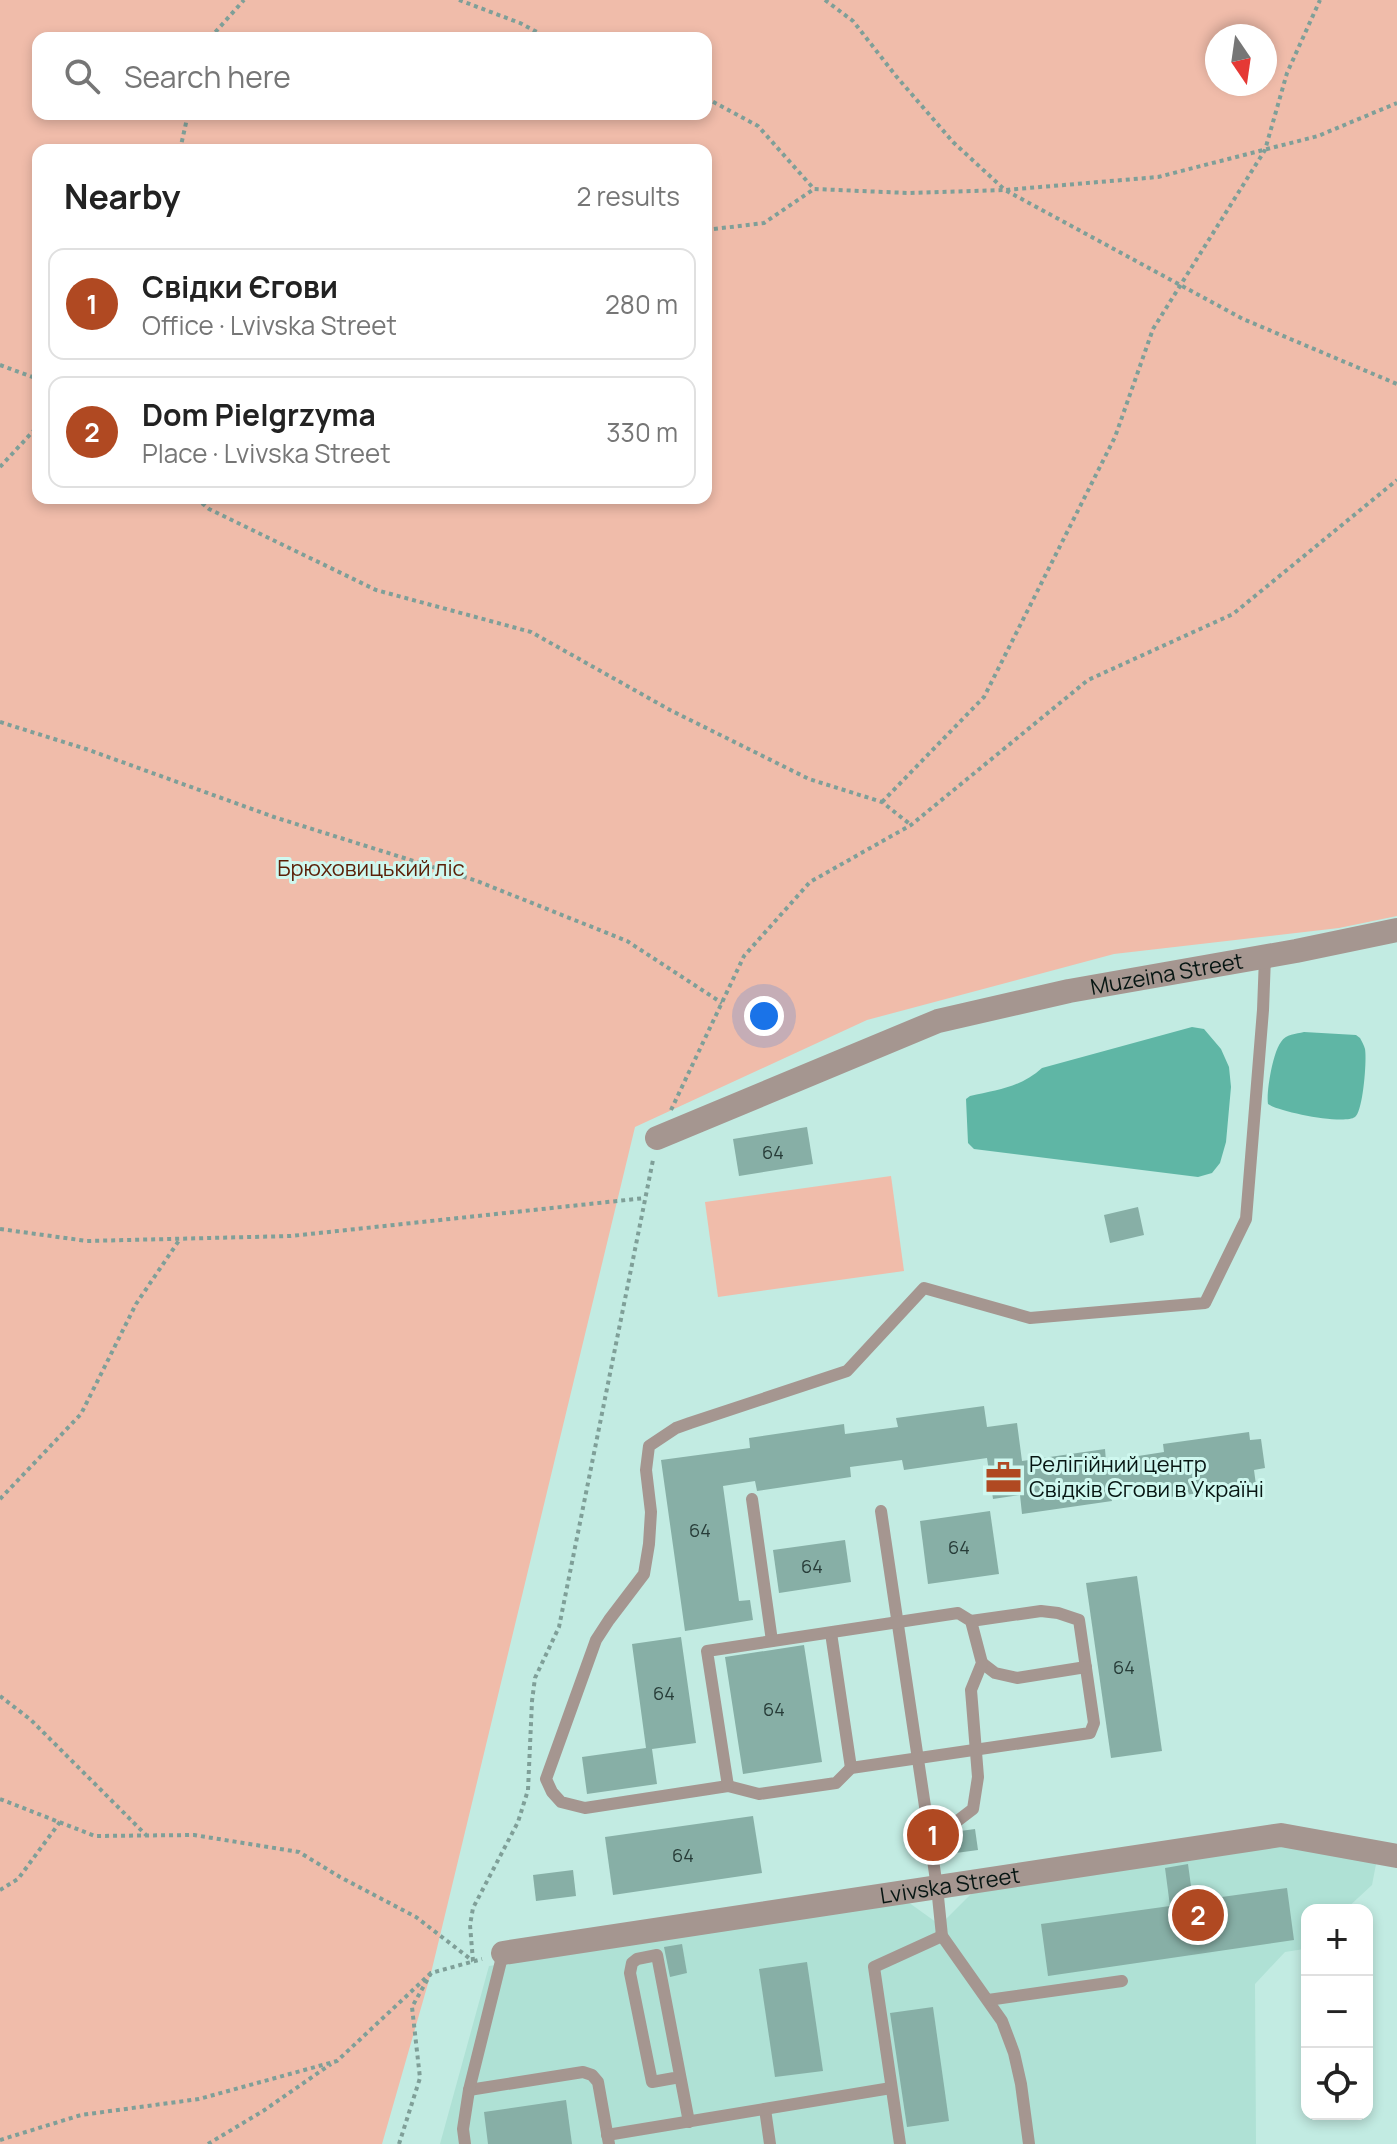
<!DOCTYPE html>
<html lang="en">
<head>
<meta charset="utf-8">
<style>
	body { margin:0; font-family:Manrope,sans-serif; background:#f6f6f6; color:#222 }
	.controls { position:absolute; right:24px; bottom:24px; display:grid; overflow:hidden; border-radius:16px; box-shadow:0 4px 12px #0003 }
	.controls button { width:72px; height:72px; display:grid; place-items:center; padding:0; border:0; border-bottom:2px solid #e0e0e0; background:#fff; color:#222; font:40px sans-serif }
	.compass { position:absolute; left:1205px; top:24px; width:72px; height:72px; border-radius:50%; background:#fff; box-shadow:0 4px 12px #0003; rotate:167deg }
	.you { position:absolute; left:764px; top:1016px; width:28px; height:28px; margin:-20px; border:6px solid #fff; border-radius:50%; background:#1a73e8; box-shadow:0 0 0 12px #1a73e833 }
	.badge { display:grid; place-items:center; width:52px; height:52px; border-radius:50%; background:#b04922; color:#fff; font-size:26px; font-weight:700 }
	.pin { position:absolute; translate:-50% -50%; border:4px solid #fff; box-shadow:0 2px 8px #0006 }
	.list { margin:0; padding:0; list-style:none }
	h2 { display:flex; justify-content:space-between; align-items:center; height:104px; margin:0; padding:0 32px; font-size:34px }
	h2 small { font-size:26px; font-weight:400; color:#767676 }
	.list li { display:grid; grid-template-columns:52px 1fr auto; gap:24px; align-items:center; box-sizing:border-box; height:112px; margin:0 16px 16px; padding:0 16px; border:2px solid #e0e0e0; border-radius:16px }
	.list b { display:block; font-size:30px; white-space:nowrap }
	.list p { margin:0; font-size:26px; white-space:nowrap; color:#767676 }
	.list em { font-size:26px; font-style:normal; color:#767676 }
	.icon { flex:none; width:44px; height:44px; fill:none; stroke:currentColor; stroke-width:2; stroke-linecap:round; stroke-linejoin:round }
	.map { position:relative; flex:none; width:1397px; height:2144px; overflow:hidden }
	.search { position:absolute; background:#fff; box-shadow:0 4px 12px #0003; left:32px; top:32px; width:680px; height:88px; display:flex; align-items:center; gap:20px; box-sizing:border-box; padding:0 28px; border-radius:16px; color:#767676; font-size:30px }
	.panel { position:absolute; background:#fff; box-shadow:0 4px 12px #0003; left:32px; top:144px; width:680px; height:360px; border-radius:16px }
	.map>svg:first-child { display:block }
</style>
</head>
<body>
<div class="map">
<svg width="1397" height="2144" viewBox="0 0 1397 2144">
	<rect width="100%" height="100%" fill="#c2ebe2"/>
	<path fill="#afe1d5" d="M1284 1846 1377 1859 1372 1885 1345 1910H1307V1946L1304 1949 1285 1952 1255 1984 1256 2144H440L489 1966 908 1902 940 1925 975 1890Z"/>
	<g fill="#f0bcaa" fill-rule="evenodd">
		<path d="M0 0H1397V916L1339 928 1114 954 867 1020 635 1127 431 1973 382 2144H0ZM1217 36H1265V84H1217ZM38 38H706V114H38ZM38 150H706V498H38Z"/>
		<path d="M891 1176 904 1271 718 1297 705 1202Z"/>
	</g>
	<g fill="#5fb6a5">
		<path d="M1192 1027 1204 1029 1221 1049 1229 1067 1231 1087 1226 1142 1220 1163 1212 1173 1198 1177 974 1149 968 1143 966 1099 970 1096C998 1090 1021 1087 1042 1068Z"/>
		<path d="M1304 1032 1356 1035 1360 1038C1362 1042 1364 1045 1365 1049 1367 1060 1363 1112 1355 1117 1344 1125 1279 1112 1268 1104 1266 1092 1273 1052 1281 1042 1286 1034 1296 1034 1304 1032Z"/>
	</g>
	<g fill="#87afa6">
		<path d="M807 1127 813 1164 739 1176 733 1139Z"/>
		<path d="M1138 1207 1144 1235 1110 1243 1104 1215Z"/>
		<path d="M984 1406 987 1427 1017 1423 1022 1461 1105 1449 1106 1461 1164 1452 1163 1444 1249 1432 1250 1440 1261 1439 1265 1468 1254 1470 1256 1485 1171 1497 1169 1482 1110 1490 1112 1501 1022 1514 1020 1495 993 1499 987 1458 904 1470 902 1460 850 1467 851 1477 757 1491 755 1481 723 1486 739 1601 750 1600 753 1620 685 1631 661 1460 750 1448 749 1438 844 1424 845 1434 898 1427 896 1418Z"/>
		<path d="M990 1511 999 1574 928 1584 920 1521Z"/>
		<path d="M845 1540 851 1582 779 1593 773 1550Z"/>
		<path d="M1137 1576 1162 1751 1111 1758 1086 1583Z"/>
		<path d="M681 1637 696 1743 652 1749 657 1784 587 1794 582 1757 646 1748 632 1644Z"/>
		<path d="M804 1645 822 1762 743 1774 725 1657Z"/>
		<path d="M753 1816 762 1873 613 1895 605 1837Z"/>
		<path d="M975 1829 978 1850 941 1855 938 1834Z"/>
		<path d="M1188 1864 1193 1901 1287 1888 1294 1940 1048 1976 1041 1924 1170 1906 1165 1868Z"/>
		<path d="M573 1870 576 1896 536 1901 533 1875Z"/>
		<path d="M682 1944 687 1973 670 1977 664 1947Z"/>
		<path d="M807 1962 823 2071 775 2077 759 1969Z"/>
		<path d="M933 2007 949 2121 907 2127 890 2013Z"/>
		<path d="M566 2100 572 2144H488L484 2112Z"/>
	</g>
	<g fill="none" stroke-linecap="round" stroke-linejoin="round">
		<g stroke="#7f9f98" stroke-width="4" stroke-dasharray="4 4" stroke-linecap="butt">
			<path d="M459 0 520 23 548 38"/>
			<path d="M825 0 853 21 896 76 953 142 1005 190 1158 177 1318 136 1397 103"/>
			<path d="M210 38 244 0"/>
			<path d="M706 98 758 126 814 189 909 193 1005 190 1243 319 1397 384"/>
			<path d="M180 150 188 114"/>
			<path d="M706 230 764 223 814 189"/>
			<path d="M0 365 38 379"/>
			<path d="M0 467 38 426"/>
			<path d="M196 498 209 509 376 590 531 632 670 710 809 779 882 802 911 825"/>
			<path d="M0 722 86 749 274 817 477 881 627 941 722 1003"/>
			<path d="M882 802 984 697 1115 437 1153 329 1265 150 1287 73 1320 0"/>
			<path d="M671 1110 744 956 810 882 911 825 1088 680 1233 614 1397 480"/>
			<path d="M0 1229 87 1241 291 1236 645 1198"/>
			<path d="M0 1499 81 1414 136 1304 180 1239"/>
			<path d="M0 1696 31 1720 146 1835"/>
			<path d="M0 1799 95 1836 194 1835 299 1852 340 1877 416 1917 473 1961"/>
			<path d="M0 1890 18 1879 60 1822"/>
			<path d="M473 1961 470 1925 473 1908 518 1822 528 1790 532 1701 535 1678 559 1627 653 1160"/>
			<path d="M0 2140 81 2115 199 2099 337 2061 431 1973"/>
			<path d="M208 2144 263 2111 331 2064"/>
			<path d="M399 2144 420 2078 412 2007 431 1973 482 1959"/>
		</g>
		<g stroke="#a59690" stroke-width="12">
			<path d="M752 1499 772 1641"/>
			<path d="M881 1511 937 1887 942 1936 1002 2021 1014 2053 1021 2084 1029 2144"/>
			<path d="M971 1621 1041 1611 1058 1613 1079 1620 1094 1723 1090 1733 851 1768 836 1783 759 1794 728 1786 585 1808 561 1802 552 1792 546 1779 596 1640 609 1620 644 1574 649 1544 651 1512 646 1470 649 1446 676 1428 690 1423 847 1371 924 1288 1030 1318 1205 1303 1246 1219 1263 1010 1265 957"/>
			<path d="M831 1633 851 1768"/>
			<path d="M982 1663 995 1673 1017 1678 1086 1667"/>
			<path d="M728 1786 707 1651 958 1613 971 1621 982 1663 971 1690 978 1777 973 1809 956 1822 928 1826"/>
			<path d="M988 2000 1122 1981"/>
			<path d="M680 2077 652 2082 630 1973 632 1963 637 1959 657 1955 689 2122"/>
			<path d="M469 2090 583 2072 592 2075 598 2082 609 2144"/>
			<path d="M765 2109 770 2144"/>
			<path d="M607 2135 891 2088"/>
			<path d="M465 2144 463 2129 469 2090 503 1953"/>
			<path d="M900 2144 874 1967 942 1936"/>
		</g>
		<g stroke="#a59690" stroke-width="24">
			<path id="s1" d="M657 1138 938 1021 1069 991 1296 951 1397 930"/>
			<path id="s2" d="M503 1953 1281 1835 1397 1856"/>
		</g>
	</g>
	<defs>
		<symbol id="office-bare" viewBox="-9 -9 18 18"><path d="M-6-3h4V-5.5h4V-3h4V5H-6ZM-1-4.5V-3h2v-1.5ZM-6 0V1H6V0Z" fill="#b04922" stroke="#cff8ef" stroke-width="2.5" paint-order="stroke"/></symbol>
	</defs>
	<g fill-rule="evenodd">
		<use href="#office-bare" x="978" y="1452" width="51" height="51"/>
	</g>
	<g text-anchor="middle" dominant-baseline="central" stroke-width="6" stroke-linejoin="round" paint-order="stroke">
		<g font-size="18" fill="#273c38">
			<text x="773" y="1152">64</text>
			<text x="700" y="1530">64</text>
			<text x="959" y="1547">64</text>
			<text x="812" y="1566">64</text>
			<text x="1124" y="1667">64</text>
			<text x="664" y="1693">64</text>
			<text x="774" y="1709">64</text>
			<text x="683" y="1855">64</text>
		</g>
		<g font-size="22" fill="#5b1f07" stroke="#cff8ef">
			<text x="371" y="868">Брюховицький ліс</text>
		</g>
		<g font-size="22" fill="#071613" stroke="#cff8ef">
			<text stroke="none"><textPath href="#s1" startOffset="538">Muzeina Street</textPath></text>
			<text stroke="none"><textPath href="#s2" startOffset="452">Lvivska Street</textPath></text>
		</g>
		<g font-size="22" fill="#071613" stroke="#cff8ef" text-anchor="start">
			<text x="1029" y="1464">Релігійний центр<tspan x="1029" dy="25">Свідків Єгови в Україні</tspan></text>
		</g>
	</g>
</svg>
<div class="controls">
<button>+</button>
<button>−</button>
<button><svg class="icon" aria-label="locate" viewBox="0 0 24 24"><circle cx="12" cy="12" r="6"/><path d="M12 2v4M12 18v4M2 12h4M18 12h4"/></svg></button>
</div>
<svg class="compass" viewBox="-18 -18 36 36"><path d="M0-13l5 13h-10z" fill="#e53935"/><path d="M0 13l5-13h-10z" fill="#767676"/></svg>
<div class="you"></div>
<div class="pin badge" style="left:933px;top:1835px">1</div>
<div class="pin badge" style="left:1198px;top:1915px">2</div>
<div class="search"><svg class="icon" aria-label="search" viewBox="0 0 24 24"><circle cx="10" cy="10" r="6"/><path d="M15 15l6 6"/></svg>Search here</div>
<section class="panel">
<h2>Nearby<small>2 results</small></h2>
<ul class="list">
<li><span class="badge">1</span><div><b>Свідки Єгови</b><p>Office · Lvivska Street</p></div><em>280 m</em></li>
<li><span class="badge">2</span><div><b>Dom Pielgrzyma</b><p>Place · Lvivska Street</p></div><em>330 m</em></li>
</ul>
</section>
</div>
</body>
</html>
